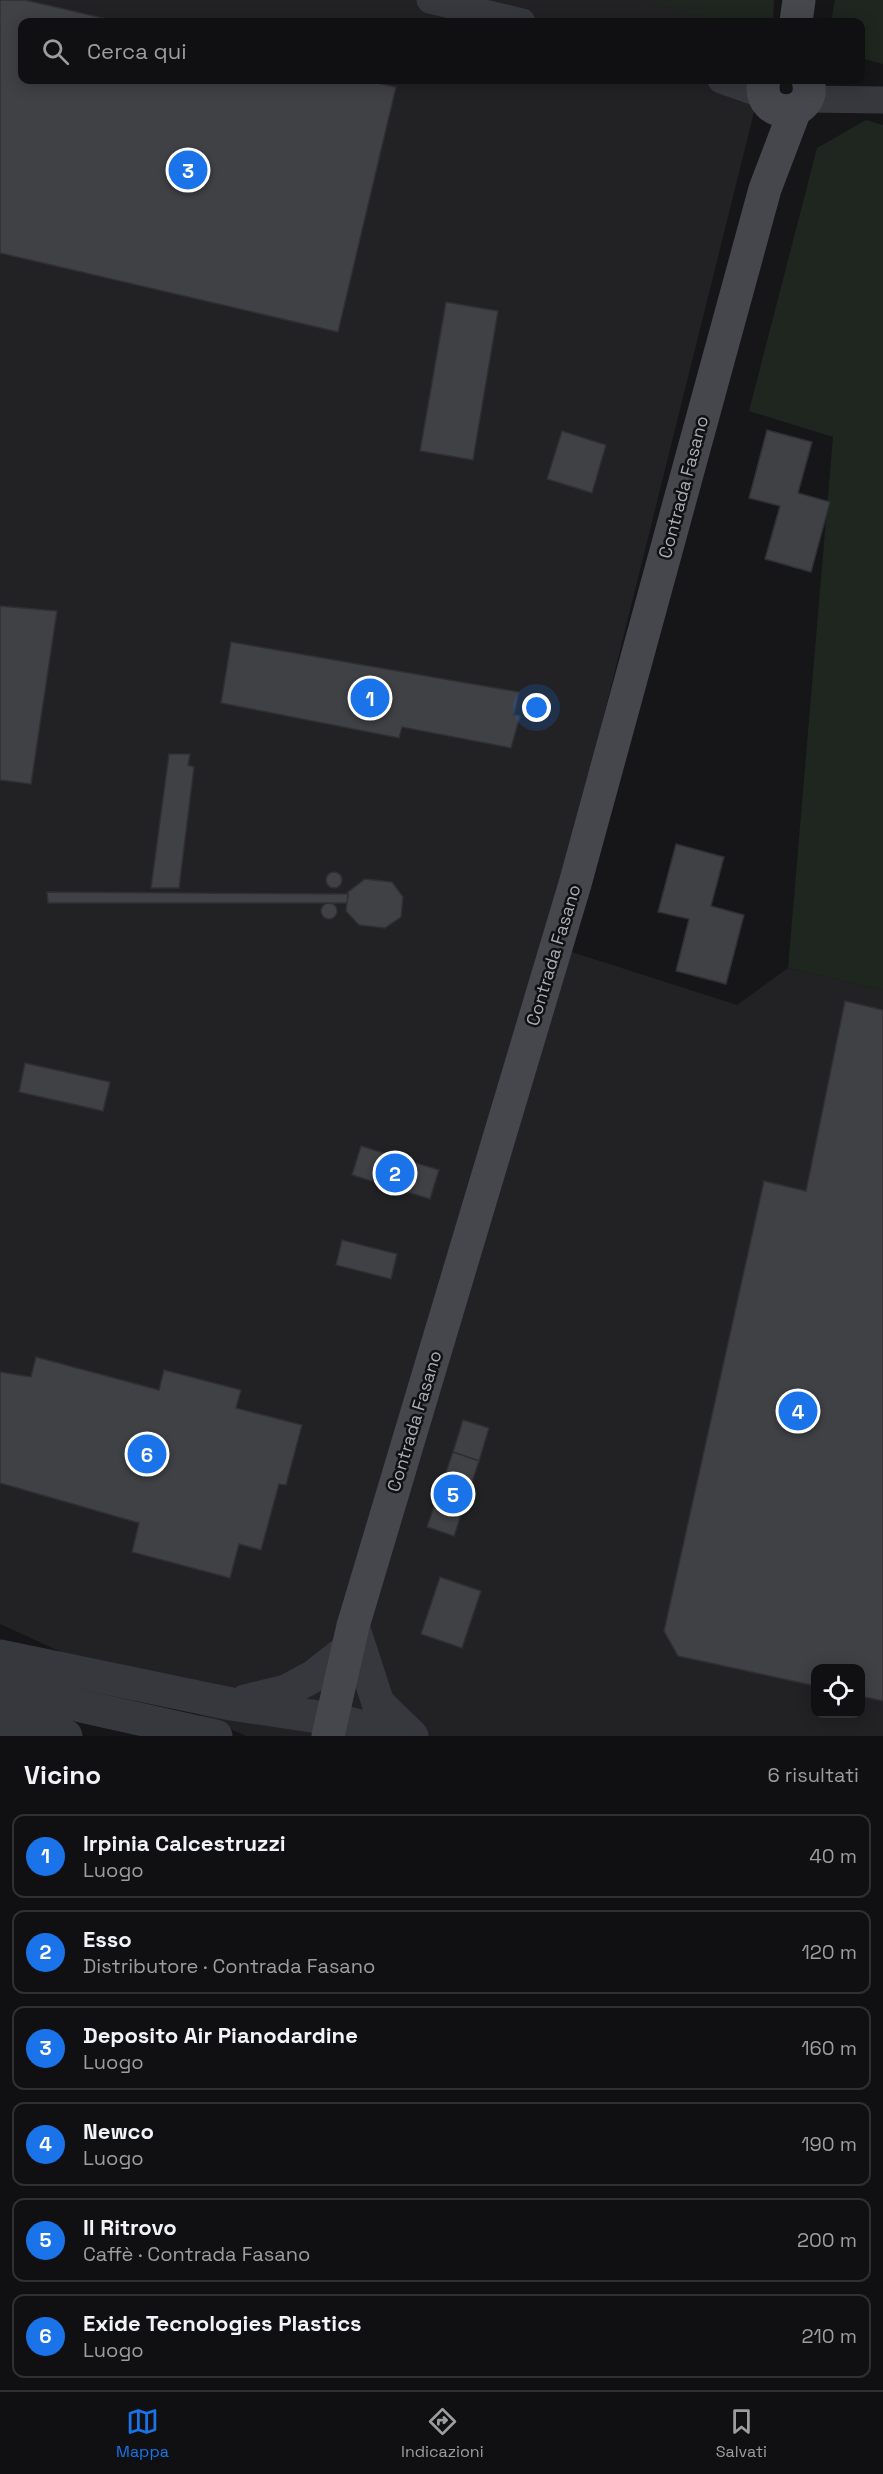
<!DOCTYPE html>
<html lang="it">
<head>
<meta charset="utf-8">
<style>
	body { margin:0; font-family:"Space Grotesk",sans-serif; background:#1e1e20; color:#f1f3f6 }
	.controls { position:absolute; right:18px; bottom:18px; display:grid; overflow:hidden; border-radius:12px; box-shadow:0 3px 15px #0003 }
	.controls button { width:54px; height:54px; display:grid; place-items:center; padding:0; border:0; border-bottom:2px solid #303032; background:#101012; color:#f1f3f6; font:30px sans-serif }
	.you { position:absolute; left:537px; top:708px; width:21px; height:21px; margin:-15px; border:4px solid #fff; border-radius:50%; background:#1a73e8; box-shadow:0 0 0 9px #1a73e833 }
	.badge { display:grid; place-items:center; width:39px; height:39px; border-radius:50%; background:#1a73e8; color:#fff; font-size:20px; font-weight:700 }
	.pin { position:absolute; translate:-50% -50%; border:3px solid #fff; box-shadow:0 2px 6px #0006 }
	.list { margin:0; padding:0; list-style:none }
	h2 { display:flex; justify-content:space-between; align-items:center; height:78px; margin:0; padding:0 24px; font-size:26px }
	h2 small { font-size:20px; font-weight:400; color:#9c9d9f }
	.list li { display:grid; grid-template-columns:39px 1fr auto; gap:18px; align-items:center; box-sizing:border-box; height:84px; margin:0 12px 12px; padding:0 12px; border:2px solid #303032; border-radius:12px }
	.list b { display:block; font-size:22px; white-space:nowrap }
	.list p { margin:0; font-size:20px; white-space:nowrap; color:#9c9d9f }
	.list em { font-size:20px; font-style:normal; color:#9c9d9f }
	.icon { flex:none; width:33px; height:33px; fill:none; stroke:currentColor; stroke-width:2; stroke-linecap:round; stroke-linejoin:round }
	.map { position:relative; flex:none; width:883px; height:1736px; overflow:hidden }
	.search { position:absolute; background:#101012; box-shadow:0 3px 15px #0003; left:18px; right:18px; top:18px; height:66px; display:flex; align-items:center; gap:15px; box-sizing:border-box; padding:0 21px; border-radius:12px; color:#9c9d9f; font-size:22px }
	.sheet { height:654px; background:#101012 }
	nav { display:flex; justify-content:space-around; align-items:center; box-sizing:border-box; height:84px; border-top:2px solid #303032; background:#101012; font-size:16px; color:#9c9d9f }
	nav a { display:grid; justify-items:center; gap:3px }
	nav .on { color:#1a73e8 }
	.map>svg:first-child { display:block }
</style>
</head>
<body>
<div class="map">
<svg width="883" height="1736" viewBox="0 0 883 1736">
	<rect width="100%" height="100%" fill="#161618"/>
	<path fill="#222225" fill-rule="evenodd" d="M0 0H647L724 22H22V80H762L547 944 737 1005 788 968 883 990V1736H246L0 1624ZM816 1668H860V1714H816Z"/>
	<g fill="#1e261f">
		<path d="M644 0H774L773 22H721Z"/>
		<path d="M835 0H883V64L861 58 860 22H831Z"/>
		<path d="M866 120 883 125V990L788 968 833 437 749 411 817 148Z"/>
	</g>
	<g fill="#404145" stroke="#303034" stroke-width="1.5">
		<path d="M0 0H25L120 22H22V80H362L396 87 338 332 0 253Z"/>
		<path d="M446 302 498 311 473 460 420 451Z"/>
		<path d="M767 430 812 442 798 493 830 502 811 572 765 559 780 506 749 498Z"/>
		<path d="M562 431 606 445 592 493 547 479Z"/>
		<path d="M0 606 57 611 31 784 0 780Z"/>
		<path d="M231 642 519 692 514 715 520 716 511 748 402 727 399 738 221 703Z"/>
		<path d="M169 754H190L188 765 194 767 179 888H151Z"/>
		<path d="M676 844 724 857 711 906 744 915 726 984 676 971 689 919 658 912Z"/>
		<circle cx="334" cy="880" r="8"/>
		<path d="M365 879 392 882 403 897 401 917 385 928 359 925 346 911 348 892Z"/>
		<path d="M47 892 348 894 347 903H48Z"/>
		<circle cx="329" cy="911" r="8"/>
		<path d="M845 1001 883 1010V1701L860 1696V1668H816V1686L678 1656 664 1631 764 1181 806 1191Z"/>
		<path d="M25 1063 110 1082 103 1111 19 1092Z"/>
		<path d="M361 1146 439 1170 430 1199 352 1175Z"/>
		<path d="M342 1240 397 1254 391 1279 336 1265Z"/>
		<path d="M36 1357 159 1390 164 1370 241 1390 236 1408 302 1425 286 1485 279 1484 261 1550 239 1544 230 1578 132 1552 139 1523 0 1483V1372L31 1377Z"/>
		<path d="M463 1420 489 1428 479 1461 453 1452Z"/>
		<path d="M453 1452 479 1461 454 1536 427 1527Z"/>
		<path d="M440 1577 481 1591 462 1648 421 1634Z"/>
	</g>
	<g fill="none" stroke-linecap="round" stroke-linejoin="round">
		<g stroke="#37383d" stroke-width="27">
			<path d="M430 0 522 22"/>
			<path d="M721 80 764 95"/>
			<path d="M807 99 883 100"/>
		</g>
		<g stroke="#37383d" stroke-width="33">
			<path d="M353 1626 378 1703 412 1736"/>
			<path d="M0 1656 231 1704 332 1719 400 1736"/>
			<path d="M0 1688 216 1736"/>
			<path d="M245 1701 286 1691 314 1676 347 1650"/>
			<path d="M0 1721 66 1736"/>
		</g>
		<g stroke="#45474d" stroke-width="33">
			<path d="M796 22 799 0"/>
			<path d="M764 80C755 123 819 119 808 80"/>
			<path d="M328 1736 353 1626 575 884 765 189 795 110"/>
		</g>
	</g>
	<g text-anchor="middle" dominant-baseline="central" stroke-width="5" stroke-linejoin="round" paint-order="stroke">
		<g font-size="18" fill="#a8adb8" stroke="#111113">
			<text transform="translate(683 487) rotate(-75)">Contrada Fasano</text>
			<text transform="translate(553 955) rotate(-73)">Contrada Fasano</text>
			<text transform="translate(414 1421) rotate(-73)">Contrada Fasano</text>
		</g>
	</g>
</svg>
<div class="controls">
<button><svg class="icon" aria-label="locate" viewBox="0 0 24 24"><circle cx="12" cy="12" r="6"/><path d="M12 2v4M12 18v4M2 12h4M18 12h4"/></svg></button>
</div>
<div class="you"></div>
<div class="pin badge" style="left:370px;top:698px">1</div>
<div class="pin badge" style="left:395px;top:1173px">2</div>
<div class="pin badge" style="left:188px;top:170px">3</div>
<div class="pin badge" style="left:798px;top:1411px">4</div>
<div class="pin badge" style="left:453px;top:1494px">5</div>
<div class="pin badge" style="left:147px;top:1454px">6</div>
<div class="search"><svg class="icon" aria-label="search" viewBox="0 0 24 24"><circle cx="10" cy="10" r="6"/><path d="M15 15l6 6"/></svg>Cerca qui</div>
</div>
<section class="sheet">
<h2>Vicino<small>6 risultati</small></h2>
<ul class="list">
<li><span class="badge">1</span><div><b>Irpinia Calcestruzzi</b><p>Luogo</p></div><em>40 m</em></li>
<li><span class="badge">2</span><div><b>Esso</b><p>Distributore · Contrada Fasano</p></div><em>120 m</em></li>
<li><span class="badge">3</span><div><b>Deposito Air Pianodardine</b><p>Luogo</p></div><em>160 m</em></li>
<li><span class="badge">4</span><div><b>Newco</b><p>Luogo</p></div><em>190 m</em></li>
<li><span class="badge">5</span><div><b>Il Ritrovo</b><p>Caffè · Contrada Fasano</p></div><em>200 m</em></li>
<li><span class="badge">6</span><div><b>Exide Tecnologies Plastics</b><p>Luogo</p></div><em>210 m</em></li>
</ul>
</section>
<nav>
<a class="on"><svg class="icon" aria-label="map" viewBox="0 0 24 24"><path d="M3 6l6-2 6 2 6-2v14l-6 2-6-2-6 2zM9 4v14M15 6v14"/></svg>Mappa</a>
<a><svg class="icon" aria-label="directions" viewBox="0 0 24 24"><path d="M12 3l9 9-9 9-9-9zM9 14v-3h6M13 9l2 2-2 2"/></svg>Indicazioni</a>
<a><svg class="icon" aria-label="saved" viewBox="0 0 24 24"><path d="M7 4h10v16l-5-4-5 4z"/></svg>Salvati</a>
</nav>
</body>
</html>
